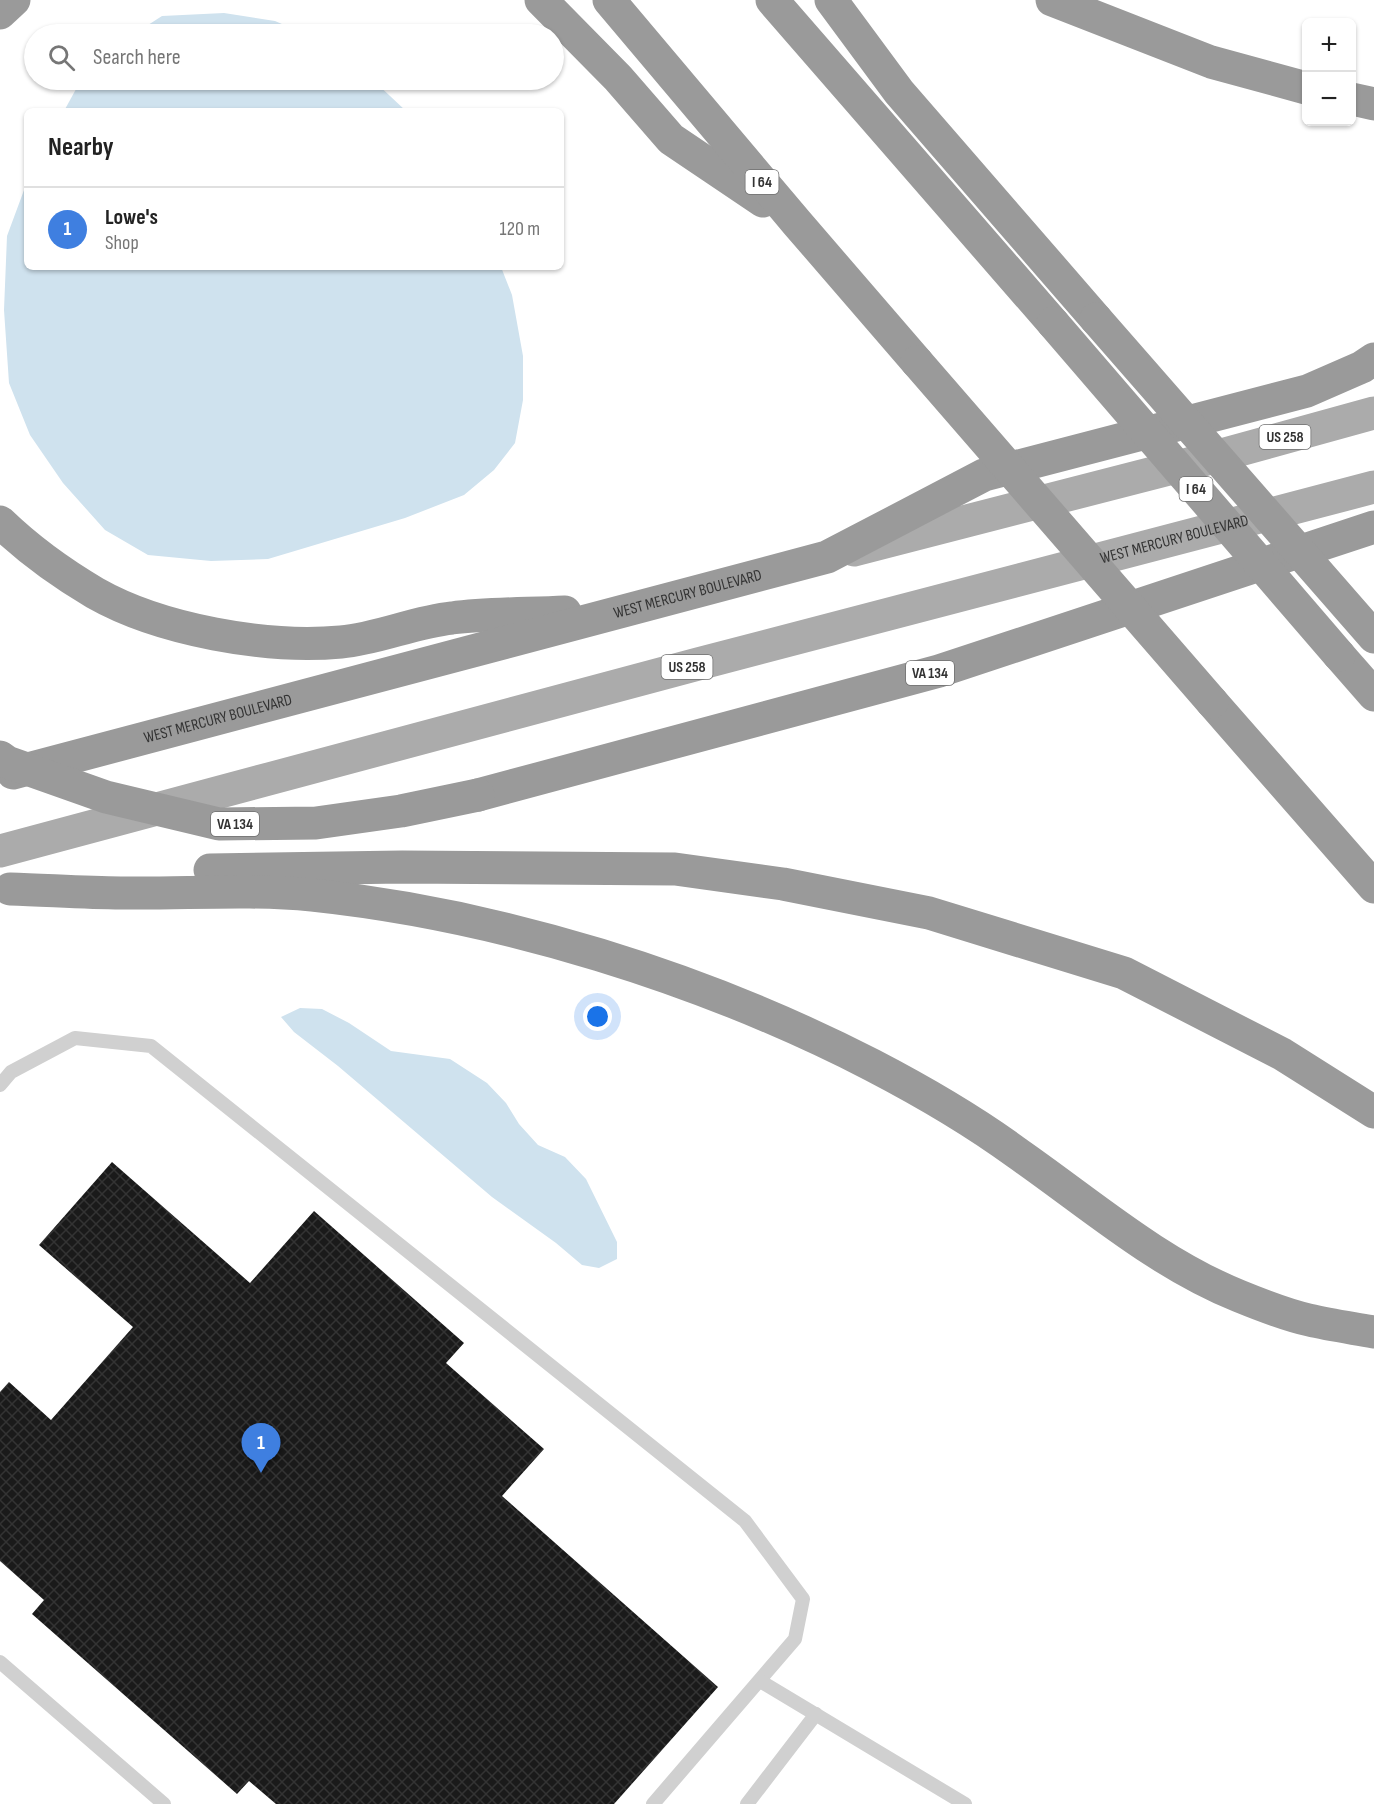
<!DOCTYPE html>
<html lang="en">
<head>
<meta charset="utf-8">
<style>
	body { margin:0; font-family:"Sofia Sans Condensed",sans-serif; background:#f6f6f6; color:#222 }
	.controls { position:absolute; right:18px; top:18px; display:grid; overflow:hidden; border-radius:9px; box-shadow:0 2px 4px #0004 }
	.controls button { width:54px; height:54px; display:grid; place-items:center; padding:0; border:0; border-bottom:2px solid #e0e0e0; background:#fff; color:#222; font:30px sans-serif }
	.you { position:absolute; left:598px; top:1017px; width:21px; height:21px; margin:-15px; border:4px solid #fff; border-radius:50%; background:#1a73e8; box-shadow:0 0 0 9px #1a73e833 }
	.badge { display:grid; place-items:center; width:39px; height:39px; border-radius:50%; background:#e63946; color:#fff; font-size:20px; font-weight:700 }
	.pin { position:absolute; translate:-50% -50px; filter:drop-shadow(0 2px 3px #0008) }
	.pin::after { content:''; position:absolute; top:32px; width:21px; height:18px; background:inherit; clip-path:polygon(0 0,100% 0,50% 100%) }
	.list { margin:0; padding:0; list-style:none }
	h2 { display:flex; justify-content:space-between; align-items:center; height:78px; margin:0; padding:0 24px; font-size:26px }
	h2 small { font-size:20px; font-weight:400; color:#767676 }
	.list li { display:grid; grid-template-columns:39px 1fr auto; gap:18px; align-items:center; box-sizing:border-box; height:84px; padding:0 24px; border-top:2px solid #e0e0e0 }
	.list b { display:block; font-size:22px; white-space:nowrap }
	.list p { margin:0; font-size:20px; white-space:nowrap; color:#767676 }
	.list em { font-size:20px; font-style:normal; color:#767676 }
	.icon { flex:none; width:33px; height:33px; fill:none; stroke:currentColor; stroke-width:2; stroke-linecap:round; stroke-linejoin:round }
	.map { position:relative; flex:none; width:1374px; height:1804px; overflow:hidden }
	.search { position:absolute; background:#fff; box-shadow:0 2px 4px #0004; left:24px; top:24px; width:540px; height:66px; display:flex; align-items:center; gap:15px; box-sizing:border-box; padding:0 21px; border-radius:33px; color:#767676; font-size:22px }
	.panel { position:absolute; background:#fff; box-shadow:0 2px 4px #0004; left:24px; top:108px; width:540px; height:162px; border-radius:9px }
	.map>svg:first-child { display:block }
</style>
</head>
<body>
<div class="map">
<svg width="1374" height="1804" viewBox="0 0 1374 1804">
	<defs>
		<pattern id="building-cross-hatch" width="8" height="8" patternUnits="userSpaceOnUse" patternTransform="scale(1.5)"><rect width="8" height="8" fill="#1a1a1a"/><path d="M0 0l8 8M0 8l8-8" fill="none" stroke="#333"/></pattern>
	</defs>
	<rect width="100%" height="100%" fill="#fff"/>
	<g fill="#cfe2ee">
		<path d="M224 13 275 21 305 34H134L162 16Z"/>
		<path d="M81 80H373L406 111H64Z"/>
		<path d="M27 182V267H501L512 295 523 356V400L515 443 494 470 464 495 405 518 268 559 211 561 148 555 105 530 63 483 30 435 9 383 4 310 7 236Z"/>
		<path d="M300 1008 322 1009 349 1023 391 1051 450 1059 487 1083 506 1103 519 1124 538 1145 565 1157 586 1179 617 1242V1259L599 1268 582 1265 556 1243 492 1197 338 1066 294 1032 281 1017Z"/>
	</g>
	<path fill="url(#building-cross-hatch)" d="M112 1162 250 1283 314 1211 464 1343 446 1363 544 1449 502 1496 718 1687 614 1804H276L249 1781 237 1794 32 1614 44 1600 0 1561V1392L9 1382 51 1420 133 1327 39 1245Z"/>
	<g fill="none" stroke-linecap="round" stroke-linejoin="round">
		<g stroke="#d0d0d0" stroke-width="14">
			<path d="M0 1085 11 1072 75 1038 151 1046 745 1521 803 1599 795 1639 653 1804"/>
			<path d="M0 1662 164 1804"/>
			<path d="M760 1681 965 1804"/>
			<path d="M747 1804 816 1714"/>
		</g>
		<g stroke="#ababab" stroke-width="33">
			<path d="M854 550 1196 462 1374 413"/>
			<path id="s1" d="M0 851 698 664 1374 487"/>
		</g>
		<g stroke="#9a9a9a" stroke-width="33">
			<path d="M541 0 618 78 671 139 763 201"/>
			<path d="M609 0 797 223 917 362"/>
			<path d="M772 0 1053 323"/>
			<path d="M831 0 899 92 1096 319"/>
			<path d="M1052 0 1211 62 1306 88"/>
			<path d="M0 13 14 0"/>
			<path d="M1352 99 1374 104"/>
			<path d="M0 522C28 549 61 573 95 593 160 630 267 649 341 642 378 639 414 622 452 618 489 613 528 614 565 612"/>
			<path d="M1339 655 1374 695"/>
			<path d="M1212 702 1374 887"/>
			<path id="s2" d="M13 773 827 557 984 475 1307 391 1362 367 1374 359"/>
			<path d="M478 795 939 671 1374 527"/>
			<path d="M210 870 402 867 675 869 783 884 929 913 1124 973 1282 1054 1374 1112"/>
			<path d="M10 889C47 890 84 893 121 893 184 894 248 889 312 895 501 915 703 978 872 1065 922 1091 972 1120 1017 1153 1089 1203 1157 1263 1239 1296 1261 1305 1286 1315 1309 1320 1330 1325 1352 1328 1374 1332"/>
		</g>
		<g stroke="#9a9a9a" stroke-width="33">
			<path d="M1096 319 1374 637"/>
			<path d="M1053 323 1339 655"/>
			<path d="M917 362 1212 702"/>
			<path d="M0 757 7 762 106 797 219 824 316 823 401 811 478 795"/>
		</g>
	</g>
	<g text-anchor="middle" dominant-baseline="central" stroke-width="6" stroke-linejoin="round" paint-order="stroke">
		<g fill="#fff" stroke="#707070" stroke-width="1.5">
			<rect x="745.5" y="170" width="33" height="24" rx="4.5"/>
			<rect x="1259.5" y="425" width="51" height="24" rx="4.5"/>
			<rect x="1179.5" y="477" width="33" height="24" rx="4.5"/>
			<rect x="661.5" y="655" width="51" height="24" rx="4.5"/>
			<rect x="906" y="661" width="48" height="24" rx="4.5"/>
			<rect x="211" y="812" width="48" height="24" rx="4.5"/>
		</g>
		<g font-size="15" font-weight="bold" fill="#333">
			<text x="762" y="182">I 64</text>
			<text x="1285" y="437">US 258</text>
			<text x="1196" y="489">I 64</text>
			<text x="687" y="667">US 258</text>
			<text x="930" y="673">VA 134</text>
			<text x="235" y="824">VA 134</text>
		</g>
		<g font-size="16" fill="#333" stroke="#fff">
			<text stroke="none"><textPath href="#s1" startOffset="1215">WEST MERCURY BOULEVARD</textPath></text>
			<text stroke="none"><textPath href="#s2" startOffset="698">WEST MERCURY BOULEVARD</textPath></text>
			<text stroke="none"><textPath href="#s2" startOffset="212">WEST MERCURY BOULEVARD</textPath></text>
		</g>
	</g>
</svg>
<div class="controls">
<button>+</button>
<button>−</button>
</div>
<div class="you"></div>
<div class="pin badge" style="left:261px;top:1473px;background:#3f7fe0">1</div>
<div class="search"><svg class="icon" aria-label="search" viewBox="0 0 24 24"><circle cx="10" cy="10" r="6"/><path d="M15 15l6 6"/></svg>Search here</div>
<section class="panel">
<h2>Nearby<small></small></h2>
<ul class="list">
<li><span class="badge" style="background:#3f7fe0">1</span><div><b>Lowe's</b><p>Shop</p></div><em>120 m</em></li>
</ul>
</section>
</div>
</body>
</html>
